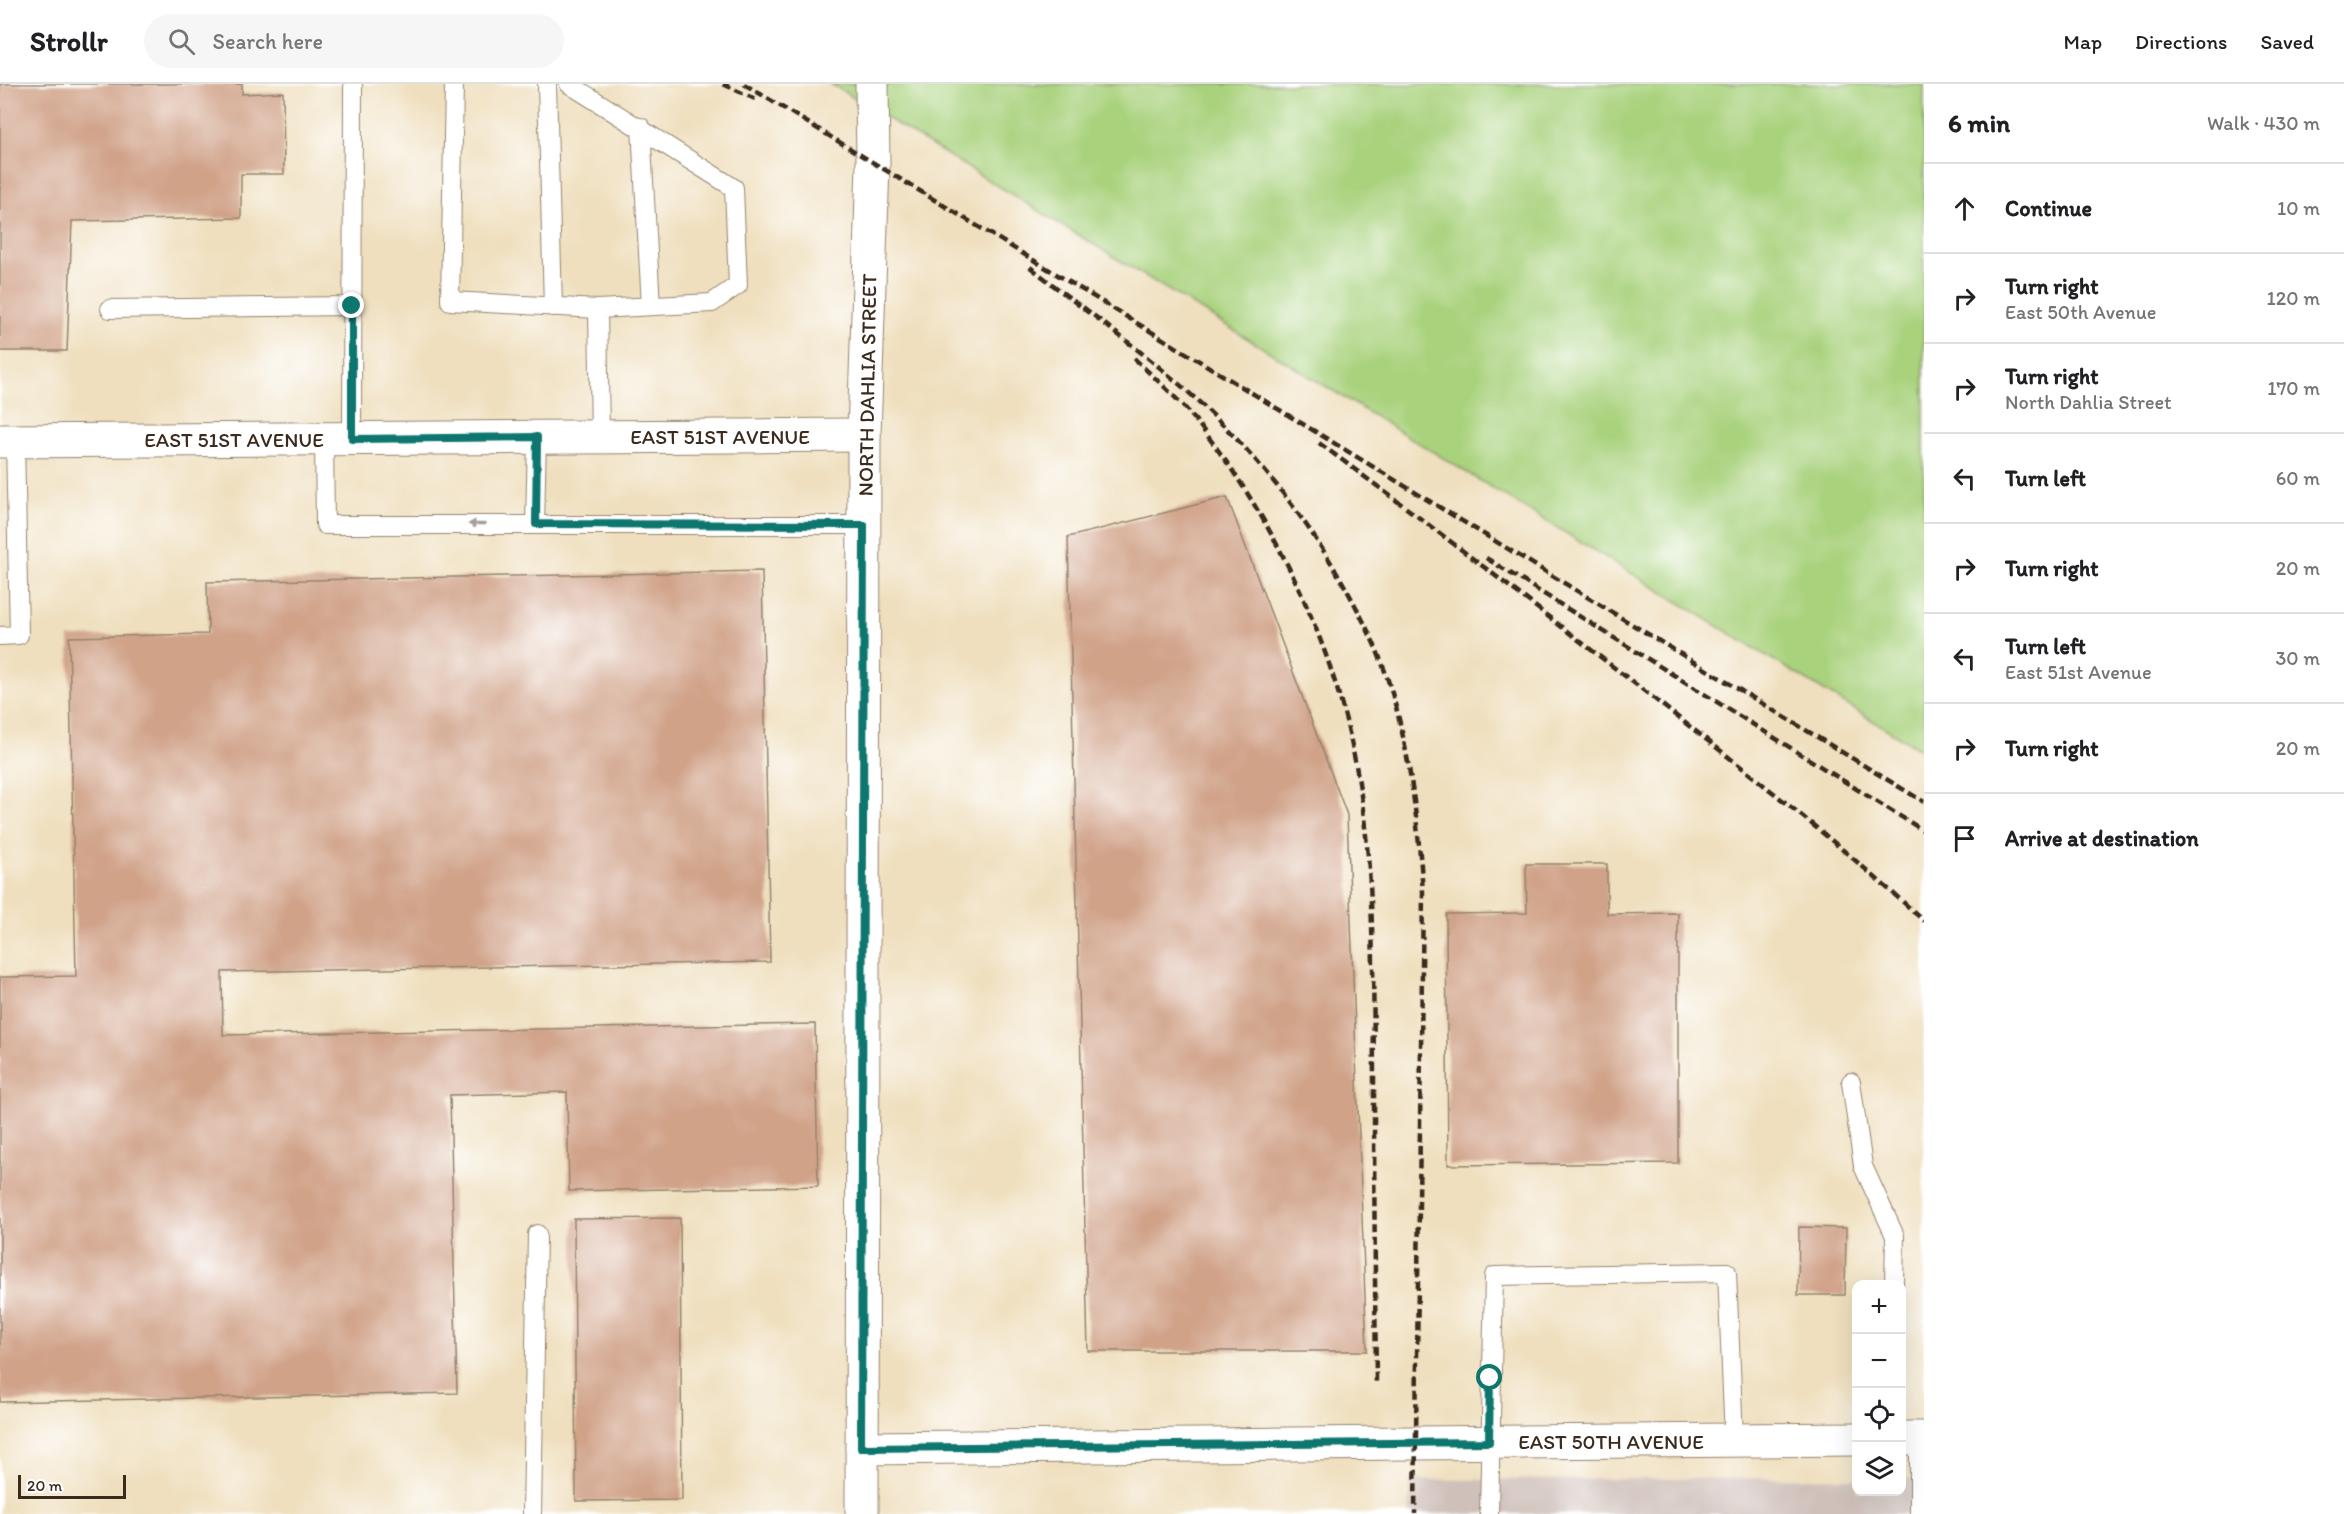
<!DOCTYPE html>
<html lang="en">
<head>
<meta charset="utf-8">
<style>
	body { margin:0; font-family:Itim,sans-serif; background:#f6f6f6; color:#202124 }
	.controls { position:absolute; right:18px; bottom:18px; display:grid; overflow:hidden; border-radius:12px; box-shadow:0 6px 24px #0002 }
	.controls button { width:54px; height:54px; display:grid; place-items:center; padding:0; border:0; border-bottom:2px solid #e0e0e0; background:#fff; color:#202124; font:30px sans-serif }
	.scale { position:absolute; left:18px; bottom:15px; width:108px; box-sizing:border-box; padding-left:6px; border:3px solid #3b2a1e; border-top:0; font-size:16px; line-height:21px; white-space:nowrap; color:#3b2a1e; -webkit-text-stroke:4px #fff; paint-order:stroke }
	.stop { position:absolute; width:18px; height:18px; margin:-14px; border:4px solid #0f766e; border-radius:50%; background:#fff }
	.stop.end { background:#0f766e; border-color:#fff; box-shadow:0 2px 6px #0008 }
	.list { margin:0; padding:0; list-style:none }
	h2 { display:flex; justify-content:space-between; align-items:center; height:78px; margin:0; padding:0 24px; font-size:26px }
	h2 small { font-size:20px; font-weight:400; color:#757577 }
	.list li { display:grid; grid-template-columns:39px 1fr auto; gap:18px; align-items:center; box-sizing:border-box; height:90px; padding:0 24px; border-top:2px solid #e0e0e0 }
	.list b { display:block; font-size:22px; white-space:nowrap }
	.list p { margin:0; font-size:20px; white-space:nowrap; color:#757577 }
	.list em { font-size:20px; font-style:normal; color:#757577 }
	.icon { flex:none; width:33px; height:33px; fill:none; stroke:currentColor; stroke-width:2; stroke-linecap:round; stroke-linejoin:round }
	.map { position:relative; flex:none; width:1924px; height:1430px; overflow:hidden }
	header { display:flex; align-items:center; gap:36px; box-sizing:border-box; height:84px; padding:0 30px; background:#fff; border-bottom:2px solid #e0e0e0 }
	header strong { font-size:28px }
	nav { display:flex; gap:33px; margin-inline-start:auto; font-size:21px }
	.search { width:420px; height:54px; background:#f6f6f6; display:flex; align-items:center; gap:15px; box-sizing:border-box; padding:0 21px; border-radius:33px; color:#757577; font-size:22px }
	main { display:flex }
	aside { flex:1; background:#fff }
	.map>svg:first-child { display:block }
</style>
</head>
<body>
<header>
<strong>Strollr</strong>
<div class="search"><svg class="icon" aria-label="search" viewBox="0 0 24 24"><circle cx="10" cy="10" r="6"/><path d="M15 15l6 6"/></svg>Search here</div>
<nav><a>Map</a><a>Directions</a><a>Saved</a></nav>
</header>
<main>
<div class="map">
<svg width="1924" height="1430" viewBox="0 0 1924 1430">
	<rect width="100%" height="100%" fill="#fff"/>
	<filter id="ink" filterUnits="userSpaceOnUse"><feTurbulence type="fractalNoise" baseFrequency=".0167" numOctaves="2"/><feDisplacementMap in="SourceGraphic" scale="12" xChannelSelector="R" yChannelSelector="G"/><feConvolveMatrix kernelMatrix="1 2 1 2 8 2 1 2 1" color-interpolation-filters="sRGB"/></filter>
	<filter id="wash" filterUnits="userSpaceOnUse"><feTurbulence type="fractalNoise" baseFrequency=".008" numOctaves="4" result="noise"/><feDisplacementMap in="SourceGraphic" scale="24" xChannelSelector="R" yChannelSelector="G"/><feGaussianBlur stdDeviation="1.35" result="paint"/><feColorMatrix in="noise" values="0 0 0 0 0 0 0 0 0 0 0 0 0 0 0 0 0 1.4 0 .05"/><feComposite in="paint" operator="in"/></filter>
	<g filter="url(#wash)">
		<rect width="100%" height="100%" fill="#efdfbe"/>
		<path fill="#cfc0ba" d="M1856 1394V1408H1902V1394H1924V1430H1409L1410 1396Z"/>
		<path fill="#a9d27d" stroke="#727e4e" stroke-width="1.5" d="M831 0H1924V668Z"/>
		<g id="blocks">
			<g fill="#d0a288">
				<path d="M0 0H242V10L283 8 284 90H241V134L72 137 67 267H0Z"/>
				<path d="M1227 413 1347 731 1367 1267H1088L1068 453Z"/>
				<path d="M762 487 770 878 222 888 223 951 815 940 818 1102 569 1107 567 1008 450 1011 457 1309 0 1318V893L76 892 69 553 208 550 207 498Z"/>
				<path d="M1526 780H1607V830L1678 829V1079L1448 1081 1446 830 1527 829Z"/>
				<path d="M680 1134 682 1416 576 1417 574 1135Z"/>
				<path d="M1799 1143 1846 1144 1845 1211H1798Z"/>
			</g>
		</g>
	</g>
	<g filter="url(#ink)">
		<use href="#blocks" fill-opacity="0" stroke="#95846e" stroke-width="1.5"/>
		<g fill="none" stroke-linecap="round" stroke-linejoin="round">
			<defs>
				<g id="service">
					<path d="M454 0 450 217 598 225"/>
					<path d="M547 0 553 223"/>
					<path d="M569 0 734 104 738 201 712 219 598 225 600 353"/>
					<path d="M641 43 651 222"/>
					<path d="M110 225 352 222"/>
					<path d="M324 355 325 441H864"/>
					<path d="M352 355 353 0"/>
					<path d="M535 440 537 353"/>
					<path d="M0 552 19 551 15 356"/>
					<path d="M1851 998 1863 1082 1895 1152 1894 1200"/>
					<path d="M532 1430 537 1150"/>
					<path d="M1489 1430 1494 1192 1727 1188 1734 1356"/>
					<path d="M1919 1430V1354"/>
				</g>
				<g id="minor">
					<path d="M0 357 864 351"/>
					<path d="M1902 1354H1924"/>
					<path d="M862 1364 1856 1355"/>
				</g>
				<path id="tertiary" d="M862 1430 864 351 873 80 872 0"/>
			</defs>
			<use href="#service" stroke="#95846e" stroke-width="20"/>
			<use href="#minor" stroke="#95846e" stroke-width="35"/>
			<use href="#tertiary" stroke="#95846e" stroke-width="35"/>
			<use href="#service" stroke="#fff" stroke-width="18"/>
			<use href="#minor" stroke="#fff" stroke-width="33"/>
			<use href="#tertiary" stroke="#fff" stroke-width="33"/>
			<g stroke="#3b2a1e" stroke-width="4.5" stroke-dasharray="9 4.5" stroke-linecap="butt">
				<path d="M723 0 755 15"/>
				<path d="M744 0 1924 718"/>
				<path d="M1030 183 1089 229"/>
				<path d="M1083 223C1122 254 1163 284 1199 318 1270 383 1329 464 1370 551 1406 626 1417 726 1423 808L1415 1430"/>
				<path d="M1134 274C1153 293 1175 311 1192 332 1273 432 1334 559 1357 687 1375 787 1373 891 1374 993 1374 1096 1375 1198 1376 1300"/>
				<path d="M1319 359C1424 436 1527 516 1629 595 1730 674 1830 751 1924 837"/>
				<path d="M1486 474 1924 747"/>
			</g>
		</g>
		<defs><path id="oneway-solid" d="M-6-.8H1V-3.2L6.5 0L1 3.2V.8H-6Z" transform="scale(1.5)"/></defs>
		<use fill="#a79f9a" href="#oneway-solid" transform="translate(477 440) rotate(180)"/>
	</g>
	<g fill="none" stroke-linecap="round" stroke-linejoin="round" filter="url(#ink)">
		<path stroke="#0f766e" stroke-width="8" d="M352 222V355L537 353 536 440 864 441 861 1364 1489 1358 1490 1294"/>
	</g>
	<g text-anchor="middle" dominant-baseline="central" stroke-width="5" stroke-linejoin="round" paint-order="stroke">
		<g font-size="21" fill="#3b2a1e" stroke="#fff">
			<text transform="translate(867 301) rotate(-89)">NORTH DAHLIA STREET</text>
			<text x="720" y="352">EAST 51ST AVENUE</text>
			<text x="234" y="355">EAST 51ST AVENUE</text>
			<text x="1611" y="1357">EAST 50TH AVENUE</text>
		</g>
	</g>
</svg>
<div class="controls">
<button>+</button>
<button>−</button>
<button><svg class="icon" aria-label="locate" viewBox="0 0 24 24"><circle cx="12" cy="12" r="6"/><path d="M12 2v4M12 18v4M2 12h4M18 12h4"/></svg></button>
<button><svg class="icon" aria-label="layers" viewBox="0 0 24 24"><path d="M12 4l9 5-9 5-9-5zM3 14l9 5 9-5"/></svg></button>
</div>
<div class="scale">20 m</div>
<div class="stop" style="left:1490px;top:1294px"></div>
<div class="stop end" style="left:352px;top:222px"></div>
</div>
<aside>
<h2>6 min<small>Walk · 430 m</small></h2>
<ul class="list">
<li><svg class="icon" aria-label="ahead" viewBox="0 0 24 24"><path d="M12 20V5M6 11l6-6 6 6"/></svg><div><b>Continue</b></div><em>10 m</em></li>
<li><svg class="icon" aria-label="right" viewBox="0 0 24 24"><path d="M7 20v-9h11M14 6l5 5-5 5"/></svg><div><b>Turn right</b><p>East 50th Avenue</p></div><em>120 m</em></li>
<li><svg class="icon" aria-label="right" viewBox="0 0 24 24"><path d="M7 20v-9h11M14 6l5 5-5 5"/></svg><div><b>Turn right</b><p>North Dahlia Street</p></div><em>170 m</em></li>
<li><svg class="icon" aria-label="left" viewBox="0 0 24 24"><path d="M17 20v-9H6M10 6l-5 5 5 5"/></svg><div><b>Turn left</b></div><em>60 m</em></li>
<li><svg class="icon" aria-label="right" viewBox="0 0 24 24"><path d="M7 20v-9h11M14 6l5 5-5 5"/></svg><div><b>Turn right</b></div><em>20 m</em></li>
<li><svg class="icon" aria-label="left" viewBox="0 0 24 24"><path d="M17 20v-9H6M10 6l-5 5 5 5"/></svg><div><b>Turn left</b><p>East 51st Avenue</p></div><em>30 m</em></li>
<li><svg class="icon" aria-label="right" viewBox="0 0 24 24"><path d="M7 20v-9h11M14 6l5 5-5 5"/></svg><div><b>Turn right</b></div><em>20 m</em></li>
<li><svg class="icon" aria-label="arrive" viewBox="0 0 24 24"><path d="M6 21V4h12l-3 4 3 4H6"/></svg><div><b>Arrive at destination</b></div></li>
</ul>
</aside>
</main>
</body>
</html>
